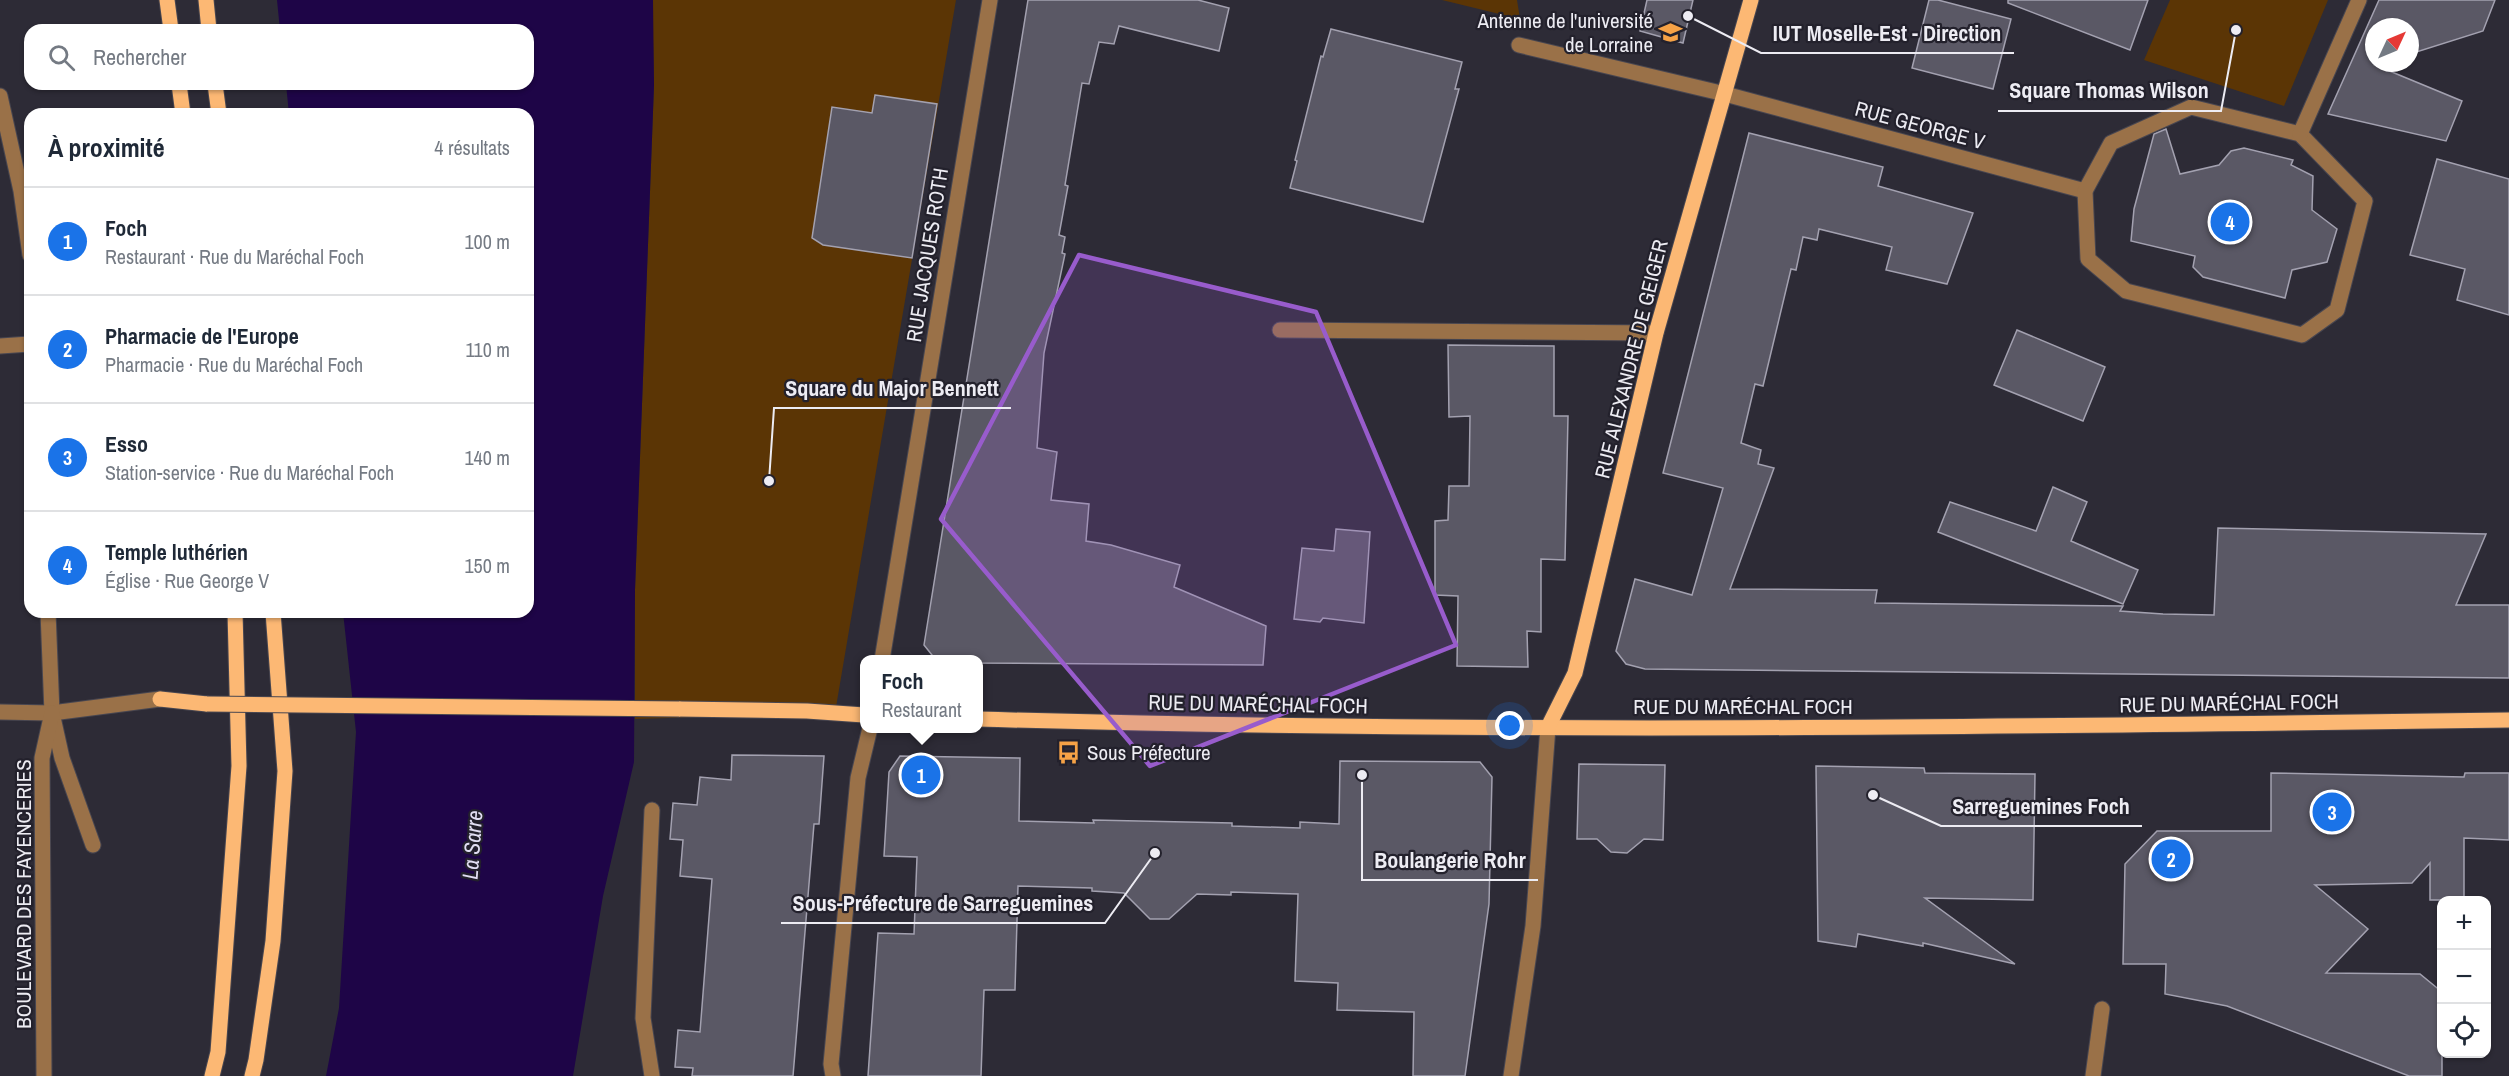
<!DOCTYPE html>
<html lang="fr">
<head>
<meta charset="utf-8">
<style>
	body { margin:0; font-family:"Archivo Narrow",sans-serif; background:#f6f6f7; color:#1f2937 }
	.controls { position:absolute; right:18px; bottom:18px; display:grid; overflow:hidden; border-radius:12px; box-shadow:0 2px 4px #0004 }
	.controls button { width:54px; height:54px; display:grid; place-items:center; padding:0; border:0; border-bottom:2px solid #e0e1e3; background:#fff; color:#1f2937; font:30px sans-serif }
	.compass { position:absolute; left:2365px; top:18px; width:54px; height:54px; border-radius:50%; background:#fff; box-shadow:0 2px 4px #0004; rotate:46deg }
	.you { position:absolute; left:1510px; top:726px; width:21px; height:21px; margin:-15px; border:4px solid #fff; border-radius:50%; background:#1a73e8; box-shadow:0 0 0 9px #1a73e833 }
	.badge { display:grid; place-items:center; width:39px; height:39px; border-radius:50%; background:#1a73e8; color:#fff; font-size:20px; font-weight:700 }
	.pin { position:absolute; translate:-50% -50%; border:3px solid #fff; box-shadow:0 2px 6px #0006 }
	.popup { position:absolute; left:860px; top:655px; width:123px; height:78px; box-sizing:border-box; display:grid; place-content:center; border-radius:12px; background:#fff; filter:drop-shadow(0 2px 4px #0005); font-size:20px; white-space:nowrap; color:#747a83 }
	.popup b { font-size:22px; color:#1f2937 }
	.popup::after { content:''; position:absolute; left:50%; top:100%; margin-left:-12px; border:12px solid transparent; border-top-color:#fff }
	.list { margin:0; padding:0; list-style:none }
	h2 { display:flex; justify-content:space-between; align-items:center; height:78px; margin:0; padding:0 24px; font-size:26px }
	h2 small { font-size:20px; font-weight:400; color:#747a83 }
	.list li { display:grid; grid-template-columns:39px 1fr auto; gap:18px; align-items:center; box-sizing:border-box; height:108px; padding:0 24px; border-top:2px solid #e0e1e3 }
	.list b { display:block; font-size:22px; white-space:nowrap }
	.list p { margin:0; font-size:20px; white-space:nowrap; color:#747a83 }
	.list em { font-size:20px; font-style:normal; color:#747a83 }
	.icon { flex:none; width:33px; height:33px; fill:none; stroke:currentColor; stroke-width:2; stroke-linecap:round; stroke-linejoin:round }
	.map { position:relative; flex:none; width:2509px; height:1076px; overflow:hidden }
	.search { position:absolute; background:#fff; box-shadow:0 2px 4px #0004; left:24px; top:24px; width:510px; height:66px; display:flex; align-items:center; gap:15px; box-sizing:border-box; padding:0 21px; border-radius:18px; color:#747a83; font-size:22px }
	.panel { position:absolute; background:#fff; box-shadow:0 2px 4px #0004; left:24px; top:108px; width:510px; height:510px; border-radius:18px }
	.map>svg:first-child { display:block }
</style>
</head>
<body>
<div class="map">
<svg width="2509" height="1076" viewBox="0 0 2509 1076">
	<rect width="100%" height="100%" fill="#2d2b36"/>
	<g fill="#5b3505">
		<path d="M652 0H956L835 713 635 719V590L654 85Z"/>
		<path d="M1442 0H1517L1520 19Z"/>
		<path d="M2170 0H2328L2284 106 2144 60Z"/>
	</g>
	<path fill="#1e0547" d="M277 0H653L654 85 635 590 634 762 603 896 573 1076H326L339 1008 356 732 343 612H528V114H289L286 84H528V30H280Z"/>
	<g fill="#5a5865" stroke="#a3a1b0" stroke-width="1.5">
		<path d="M1028 0H1198L1229 8 1219 51 1119 26 1114 44 1099 42 1089 84 1082 83 1065 185 1068 186 1059 235 1065 237 1062 253 1065 254 1044 353 1037 448 1057 452 1051 500 1089 504 1086 541 1111 545 1180 565 1174 587 1266 626 1263 665 978 663V660H936L924 645Z"/>
		<path d="M1647 0H1693L1683 43 1640 31Z"/>
		<path d="M1929 0H1938L2011 19 1993 89 1912 68Z"/>
		<path d="M2008 0H2148L2130 50 2008 3Z"/>
		<path d="M2379 0H2495L2483 31 2410 54V27H2374V63H2381L2375 65 2462 101 2446 141 2328 114Z"/>
		<path d="M1331 29 1462 62 1455 89H1459L1423 222 1290 188 1297 161 1295 160 1321 56 1323 57Z"/>
		<path d="M875 95 937 104 912 258 823 245 812 238 832 107 872 113Z"/>
		<path d="M2166 129 2180 174 2219 165 2231 151 2244 148 2293 160 2291 165 2313 176 2312 210 2337 229 2327 262 2292 270 2285 298 2203 277 2193 267 2195 256 2131 241 2134 209 2154 134Z"/>
		<path d="M1749 133 1883 167 1878 186 1973 213 1947 284 1886 270 1892 247 1819 229 1817 240 1803 237 1796 270 1791 269 1763 386 1755 384 1741 443 1761 450 1758 464 1774 468 1730 589 1877 590 1875 603 2123 606 2120 611 2163 614 2214 615 2218 528 2486 534 2456 605H2509V678L1645 669 1626 664 1616 651 1635 579 1692 595 1723 488 1663 473Z"/>
		<path d="M2437 159 2509 179V315L2457 300 2465 269 2410 255Z"/>
		<path d="M2017 330 2105 367 2083 421 1994 385Z"/>
		<path d="M1448 345 1554 346V416H1568L1565 560 1541 559V632L1527 631 1528 667 1457 666 1458 596 1435 595V521L1448 520 1449 486H1469L1470 416 1449 417Z"/>
		<path d="M2053 487 2087 502 2071 541 2138 570 2123 604 1938 532 1950 502 2036 531Z"/>
		<path d="M1336 529 1370 532 1364 623 1323 618 1320 622 1294 619 1302 548 1334 551Z"/>
		<path d="M732 755 824 756 819 824H814L793 1076H692L693 1068 675 1067 678 1030 700 1032 712 879 680 876 683 840 670 839 673 803 697 805 700 777 731 780Z"/>
		<path d="M900 756 1020 758 1019 821 1094 823 1093 820 1232 823V826L1300 828V822L1339 824 1340 761 1480 762 1492 777 1489 904 1465 1076H1413L1414 1012 1337 1010 1338 983 1295 981 1298 894 1231 892V895L1197 894 1169 919H1150L1124 893 1092 891V888L1018 886 1015 990H984L981 1076H868L878 933 914 934 917 857 884 856 889 772Z"/>
		<path d="M1579 764 1665 765 1663 840 1644 839 1627 853 1611 852 1597 839H1577Z"/>
		<path d="M1816 766 1924 768 1925 773 2035 774 2033 900 1925 898 2015 964 1923 943V946L1858 934 1856 947 1818 941Z"/>
		<path d="M2271 773 2464 777 2465 773H2509V840L2464 838V900H2430V863L2412 883 2315 885 2368 929 2326 973 2420 974 2442 992V1076H2409L2227 1006 2165 994 2166 964H2123L2125 864 2157 831H2271Z"/>
	</g>
	<g fill="none" stroke-linecap="round" stroke-linejoin="round">
		<defs>
			<g id="minor">
				<path d="M1519 45 1725 94 2085 191"/>
				<path d="M0 96 21 191 30 255"/>
				<path d="M2191 107 2300 134 2365 201 2337 310 2302 335 2126 291 2088 259 2085 191 2111 143Z"/>
				<path d="M2300 134 2359 0"/>
				<path d="M1280 330 1656 333"/>
				<path d="M0 346 30 344"/>
				<path d="M48 612 52 713 62 758 93 845"/>
				<path d="M882 660 990 0"/>
				<path d="M0 712 52 713 160 699"/>
				<path d="M652 810 643 1018 652 1076"/>
				<path d="M44 1076 42 758 52 713"/>
				<path d="M833 1076 831 1064 858 778 870 728"/>
				<path d="M1511 1076 1533 926 1548 727"/>
				<path d="M2093 1076 2102 1009"/>
			</g>
			<g id="major">
				<path d="M167 0 171 30"/>
				<path d="M206 0 209 30"/>
				<path d="M179 84 183 114"/>
				<path d="M215 84 219 114"/>
				<path d="M160 699 207 704"/>
				<path d="M679 709 807 711 864 715"/>
				<path d="M978 719C1488 734 1999 727 2509 720"/>
				<path d="M1548 727 1575 673 1656 333 1751 0"/>
				<path d="M212 1076 218 1052 239 766 235 612"/>
				<path d="M252 1076 256 1060 273 941 285 771 273 612"/>
			</g>
		</defs>
		<use href="#minor" stroke="#484650" stroke-width="17"/>
		<use href="#major" stroke="#484650" stroke-width="17"/>
		<use href="#minor" stroke="#9a7148" stroke-width="15"/>
		<use href="#major" stroke="#fcb874" stroke-width="15"/>
		<defs>
			<path id="major-bridge" d="M207 704 679 709"/>
		</defs>
		<use href="#major-bridge" stroke="#484650" stroke-width="17" stroke-linecap="butt"/>
		<use href="#major-bridge" stroke="#fcb874" stroke-width="15"/>
	</g>
	<path fill="#985ccc" fill-opacity="0.2" stroke="#985ccc" stroke-width="4.5" stroke-linejoin="round" d="M1079 255 1316 312 1456 645 1150 766 941 519Z"/>
	<defs>
		<symbol id="university-bare" viewBox="-9 -9 18 18"><path d="M0-5L7-2L0 1L-7-2ZM-4 1L0 2.5L4 1V4Q0 6-4 4Z" fill="#f6a246" stroke="#23212c" stroke-width="2.5" paint-order="stroke"/></symbol>
		<symbol id="bus-bare" viewBox="-9 -9 18 18"><path d="M-5-6H5V4H4V6H2V4H-2V6H-4V4H-5ZM-3.5-4V0h7V-4ZM-3.5 1.2v1.5H-2V1.2ZM2 1.2v1.5H3.5V1.2Z" fill="#f6a246" stroke="#23212c" stroke-width="2.5" paint-order="stroke"/></symbol>
	</defs>
	<g fill-rule="evenodd">
		<use href="#university-bare" x="1654" y="16" width="33" height="33"/>
		<use href="#bus-bare" x="1052" y="736" width="33" height="33"/>
	</g>
	<g text-anchor="middle" dominant-baseline="central" stroke-width="4.5" stroke-linejoin="round" paint-order="stroke">
		<g font-size="21" fill="#edecf3" stroke="#23212c" text-anchor="end">
			<text x="1653" y="20">Antenne de l'université<tspan x="1653" dy="24">de Lorraine</tspan></text>
			<text x="1087" y="752" text-anchor="start">Sous Préfecture</text>
		</g>
		<g font-size="21" fill="#edecf3" stroke="#23212c">
			<text transform="translate(1920 125) rotate(15)">RUE GEORGE V</text>
			<text transform="translate(927 255) rotate(-81)">RUE JACQUES ROTH</text>
			<text transform="translate(1631 359) rotate(-76)">RUE ALEXANDRE DE GEIGER</text>
			<text transform="translate(2229 703) rotate(-1)">RUE DU MARÉCHAL FOCH</text>
			<text transform="translate(1258 704) rotate(1)">RUE DU MARÉCHAL FOCH</text>
			<text x="1743" y="706">RUE DU MARÉCHAL FOCH</text>
			<text transform="translate(23 894) rotate(-90)">BOULEVARD DES FAYENCERIES</text>
		</g>
		<g font-size="22" font-style="italic" fill="#e1def3" stroke="#23212c">
			<text transform="translate(472 845) rotate(-86)">La Sarre</text>
		</g>
	</g>
	<path fill="none" stroke="#edecf3" stroke-width="2" d="M1688 16L1761 53H2014M2236 30L2221 111H1998M769 481L774 408H1011M1873 795L1941 826H2142M1362 775L1362 880H1538M1155 853L1105 923H781"/>
	<g fill="#edecf3" stroke="#23212c" stroke-width="2">
		<circle cx="1688" cy="16" r="6"/>
		<circle cx="2236" cy="30" r="6"/>
		<circle cx="769" cy="481" r="6"/>
		<circle cx="1873" cy="795" r="6"/>
		<circle cx="1362" cy="775" r="6"/>
		<circle cx="1155" cy="853" r="6"/>
	</g>
	<g font-size="22" text-anchor="middle" font-weight="bold" fill="#edecf3" stroke="#23212c" stroke-width="4.5" stroke-linejoin="round" paint-order="stroke">
		<text x="1887" y="41">IUT Moselle-Est - Direction</text>
		<text x="2109" y="98">Square Thomas Wilson</text>
		<text x="892" y="396">Square du Major Bennett</text>
		<text x="2041" y="814">Sarreguemines Foch</text>
		<text x="1450" y="868">Boulangerie Rohr</text>
		<text x="943" y="911">Sous-Préfecture de Sarreguemines</text>
	</g>
</svg>
<div class="controls">
<button>+</button>
<button>−</button>
<button><svg class="icon" aria-label="locate" viewBox="0 0 24 24"><circle cx="12" cy="12" r="6"/><path d="M12 2v4M12 18v4M2 12h4M18 12h4"/></svg></button>
</div>
<svg class="compass" viewBox="-18 -18 36 36"><path d="M0-13l5 13h-10z" fill="#e53935"/><path d="M0 13l5-13h-10z" fill="#747a83"/></svg>
<div class="you"></div>
<div class="pin badge" style="left:921px;top:775px">1</div>
<div class="popup"><b>Foch</b>Restaurant</div>
<div class="pin badge" style="left:2171px;top:859px">2</div>
<div class="pin badge" style="left:2332px;top:812px">3</div>
<div class="pin badge" style="left:2230px;top:222px">4</div>
<div class="search"><svg class="icon" aria-label="search" viewBox="0 0 24 24"><circle cx="10" cy="10" r="6"/><path d="M15 15l6 6"/></svg>Rechercher</div>
<section class="panel">
<h2>À proximité<small>4 résultats</small></h2>
<ul class="list">
<li><span class="badge">1</span><div><b>Foch</b><p>Restaurant · Rue du Maréchal Foch</p></div><em>100 m</em></li>
<li><span class="badge">2</span><div><b>Pharmacie de l'Europe</b><p>Pharmacie · Rue du Maréchal Foch</p></div><em>110 m</em></li>
<li><span class="badge">3</span><div><b>Esso</b><p>Station-service · Rue du Maréchal Foch</p></div><em>140 m</em></li>
<li><span class="badge">4</span><div><b>Temple luthérien</b><p>Église · Rue George V</p></div><em>150 m</em></li>
</ul>
</section>
</div>
</body>
</html>
